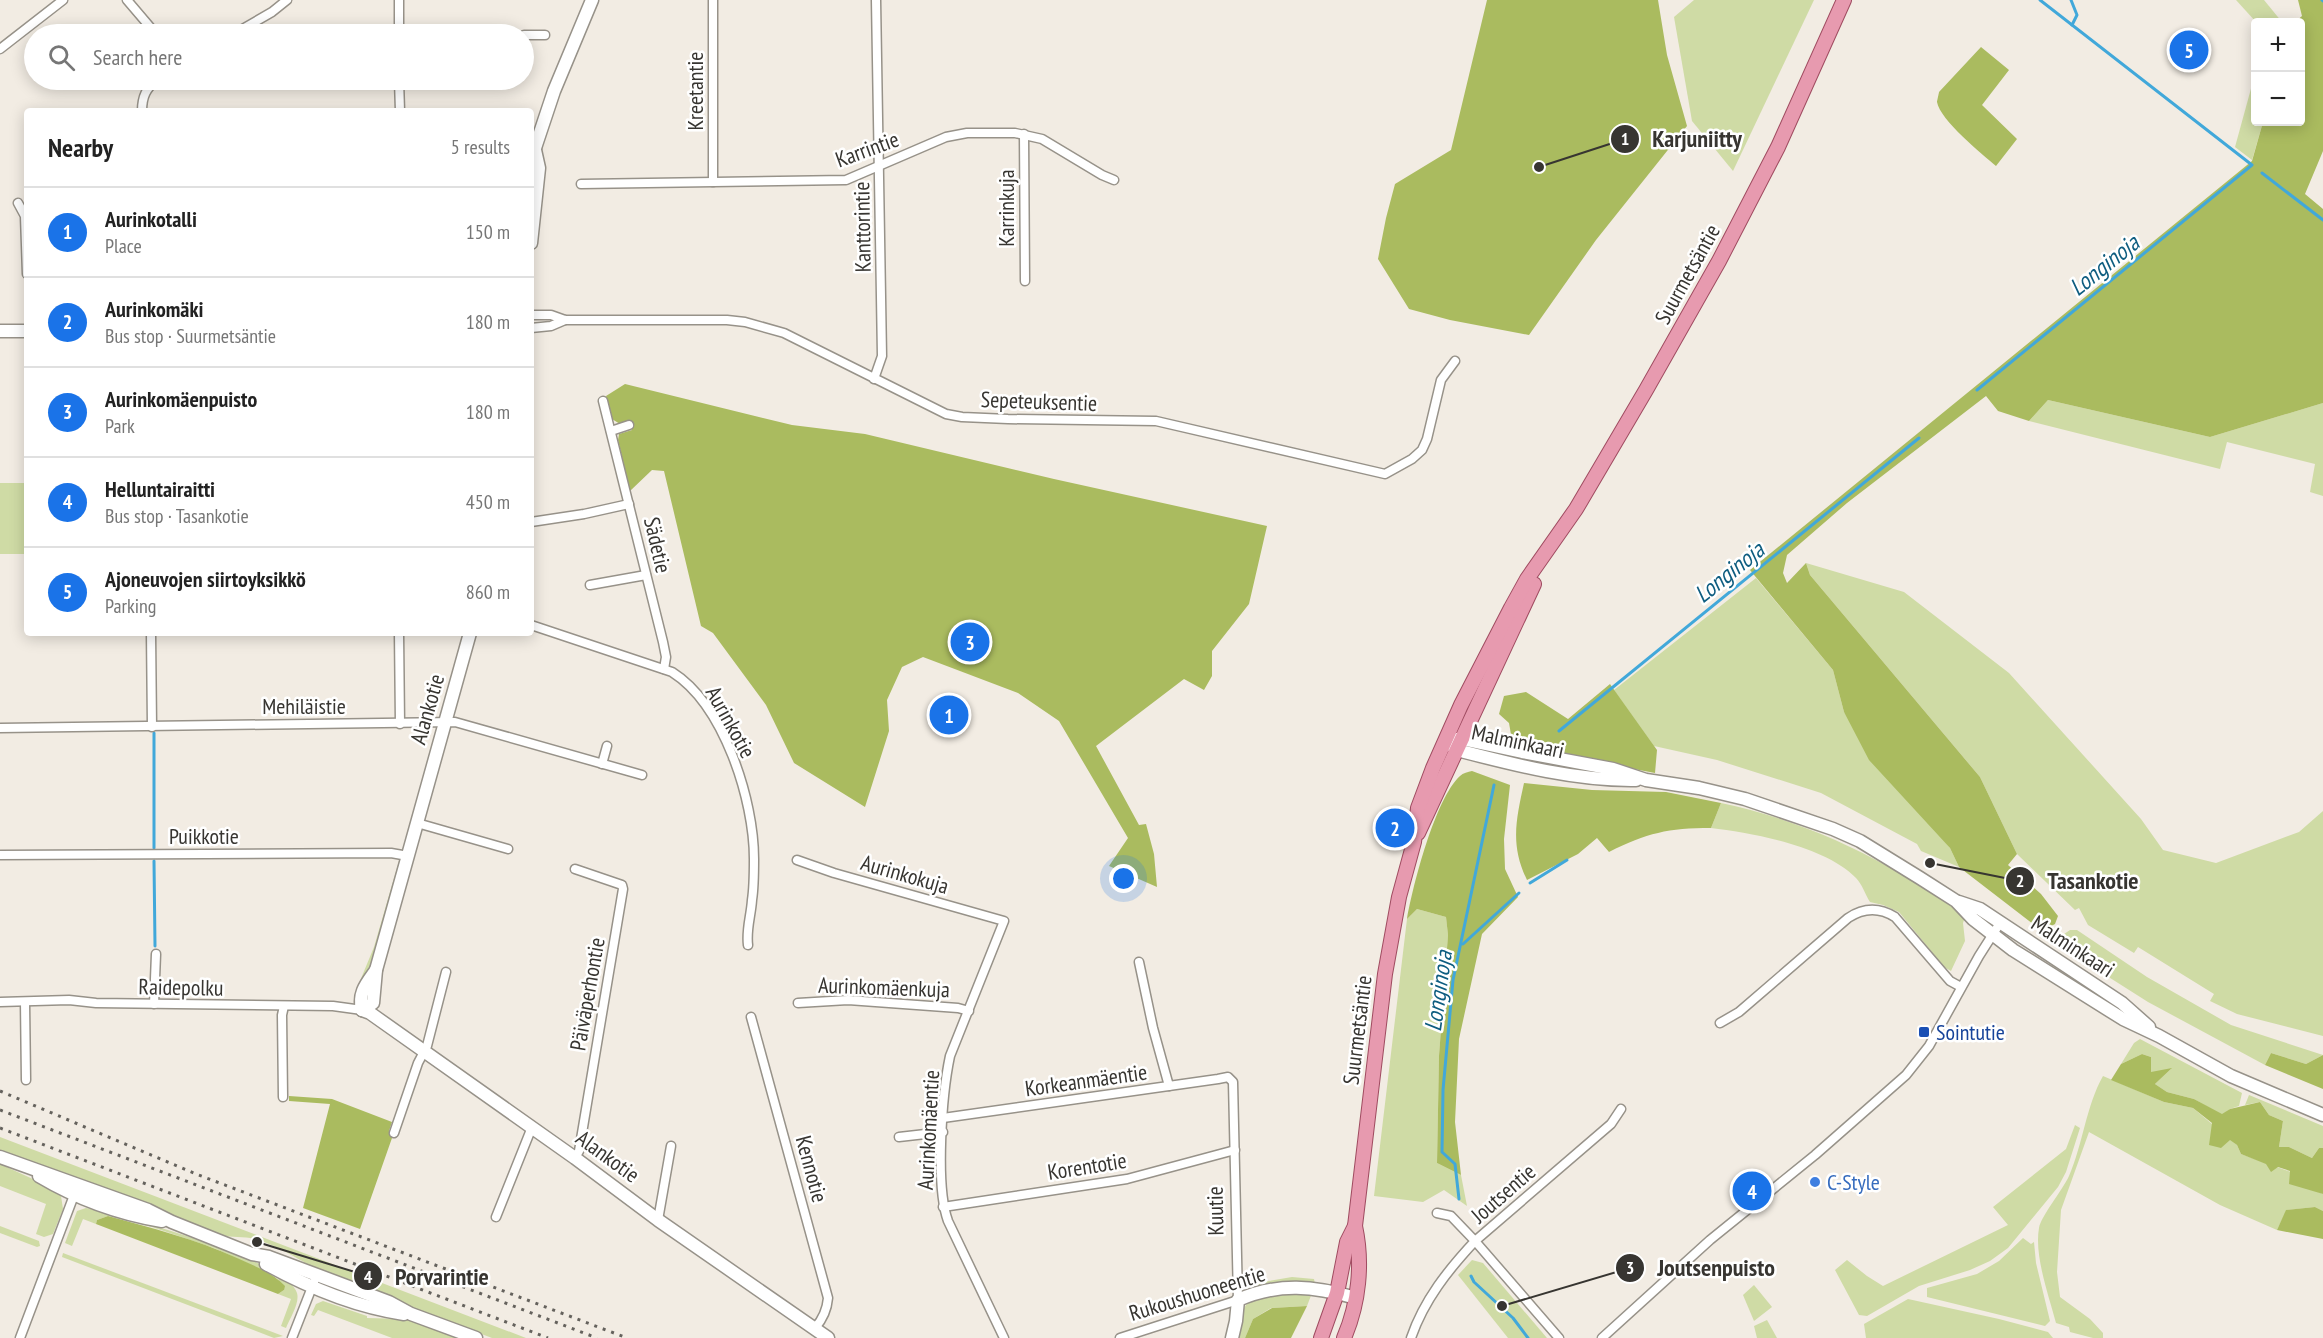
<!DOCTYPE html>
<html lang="en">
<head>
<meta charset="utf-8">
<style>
	body { margin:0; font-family:"PT Sans Narrow",sans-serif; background:#f2f2f2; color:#222 }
	.controls { position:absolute; right:18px; top:18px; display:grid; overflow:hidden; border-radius:6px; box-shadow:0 3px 15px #0003 }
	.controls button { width:54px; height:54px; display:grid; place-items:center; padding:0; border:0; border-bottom:2px solid #e0e0e0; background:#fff; color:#222; font:30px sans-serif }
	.you { position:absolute; left:1124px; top:879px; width:21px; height:21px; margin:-15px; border:4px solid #fff; border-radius:50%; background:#1a73e8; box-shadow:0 0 0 9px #1a73e833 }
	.badge { display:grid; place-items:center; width:39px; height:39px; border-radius:50%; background:#1a73e8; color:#fff; font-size:20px; font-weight:700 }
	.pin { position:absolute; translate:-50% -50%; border:3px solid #fff; box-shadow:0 2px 6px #0006 }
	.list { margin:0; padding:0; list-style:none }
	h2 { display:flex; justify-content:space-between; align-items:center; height:78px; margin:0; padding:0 24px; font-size:26px }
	h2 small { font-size:20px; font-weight:400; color:#767676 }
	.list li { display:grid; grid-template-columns:39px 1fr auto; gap:18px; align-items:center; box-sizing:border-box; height:90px; padding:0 24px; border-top:2px solid #e0e0e0 }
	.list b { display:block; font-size:22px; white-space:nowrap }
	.list p { margin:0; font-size:20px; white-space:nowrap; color:#767676 }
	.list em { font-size:20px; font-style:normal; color:#767676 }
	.icon { flex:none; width:33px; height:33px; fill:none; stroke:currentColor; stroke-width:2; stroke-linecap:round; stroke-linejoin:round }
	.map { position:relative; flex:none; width:2323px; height:1338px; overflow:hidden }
	.search { position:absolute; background:#fff; box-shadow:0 3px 15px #0003; left:24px; top:24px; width:510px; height:66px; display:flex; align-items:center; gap:15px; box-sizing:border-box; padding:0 21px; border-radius:33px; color:#767676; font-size:22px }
	.panel { position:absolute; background:#fff; box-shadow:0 3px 15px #0003; left:24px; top:108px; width:510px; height:528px; border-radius:6px }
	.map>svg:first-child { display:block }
</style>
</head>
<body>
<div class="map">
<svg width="2323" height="1338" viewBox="0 0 2323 1338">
	<rect width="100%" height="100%" fill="#f2ece3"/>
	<g fill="#cfdba5">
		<path d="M1694 0H1814L1733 171 1692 121 1674 17Z"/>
		<path d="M2236 0H2264L2282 22H2256Z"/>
		<path d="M2255 74 2256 122H2263L2252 160 2235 147Z"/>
		<path d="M2048 400 2210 437 2323 403V496L2310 492 2315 464 2227 442 2220 469 2029 421Z"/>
		<path d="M0 483H27L26 554H0Z"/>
		<path d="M1806 563 1904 592 2009 673 2141 819 2163 850 2216 863 2299 832 2323 811V1036L2237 1014 2210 1001 2214 994 2138 947 2134 953 2088 925 2079 908 2075 910 2017 854 1980 777 1810 575Z"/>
		<path d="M1756 578 1833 670 1844 712 1950 848 1959 867 1921 851 1917 844 1821 793 1717 760 1654 746 1614 690Z"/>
		<path d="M1721 803C1779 815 1838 838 1889 867 1912 880 1934 895 1956 909L1965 917 1963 923 1965 941 1951 971 1944 967 1899 912 1883 905 1870 902C1865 894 1862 884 1856 878 1825 846 1753 833 1711 828Z"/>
		<path d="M399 861 400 864 374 956 362 985 360 981 374 947Z"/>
		<path d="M1417 909 1446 917 1448 935 1439 1056 1437 1163 1461 1175 1467 1206 1444 1190 1423 1202 1374 1196 1407 919Z"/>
		<path d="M2070 930H2077L2147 977 2231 1025 2323 1055 2306 1064 2271 1053 2265 1065 2148 1002 2055 943 2061 936Z"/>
		<path d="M2140 1039 2242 1093 2239 1106 2230 1109 2222 1115 2194 1099 2167 1092 2155 1084 2171 1069 2151 1073V1057L2142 1054 2121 1064 2134 1043Z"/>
		<path d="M2103 1076 2164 1102 2193 1108 2237 1145 2241 1154 2291 1172 2316 1191 2323 1194V1211L2315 1207 2287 1210 2277 1230 2220 1205 2089 1132 2061 1210 2057 1272 2060 1297 2090 1319 2103 1333V1338H2093L2070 1332 2069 1327 2056 1323C2049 1296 2034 1256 2039 1228 2041 1216 2062 1191 2069 1176 2083 1144 2086 1106 2103 1076Z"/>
		<path d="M2249 1095 2323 1126V1148H2319L2312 1158 2289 1147H2279L2283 1121 2269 1115 2260 1102 2245 1105Z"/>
		<path d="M2075 1125 2080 1128 2066 1172 2058 1187 2008 1248 1990 1261 1970 1270 1919 1286 1867 1316 1859 1315 1835 1270 1847 1260 1867 1276 1883 1286 2008 1225 1993 1207 2066 1149Z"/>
		<path d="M0 1137 526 1338H492L311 1269 305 1266 304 1262C288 1253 272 1244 255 1239 243 1236 232 1238 221 1235L0 1151Z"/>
		<path d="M0 1164 46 1185 61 1196 63 1209 53 1234 44 1237 36 1234 46 1204 0 1186Z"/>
		<path d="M86 1208C122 1216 287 1259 297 1293 300 1303 290 1318 286 1328L281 1326 291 1299 278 1294 284 1290 277 1277 214 1248 152 1227 108 1216 97 1220 96 1224 83 1219 72 1246 65 1243 77 1211Z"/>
		<path d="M0 1226 39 1241 40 1246 37 1247 0 1233Z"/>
		<path d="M2023 1238 2031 1244 2034 1242 2036 1263 2050 1321 2045 1326 1927 1297V1288L1977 1274 1999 1261Z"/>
		<path d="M63 1253 283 1336 274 1338 62 1257Z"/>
		<path d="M1472 1260 1483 1263 1547 1338H1508L1458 1275Z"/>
		<path d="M1292 1277 1314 1279 1315 1284 1249 1290 1245 1285Z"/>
		<path d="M1754 1285 1772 1307 1754 1321 1743 1295Z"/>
		<path d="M1312 1293 1307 1306 1271 1308 1253 1319 1245 1338H1238C1240 1328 1240 1313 1246 1305 1255 1292 1297 1293 1312 1293Z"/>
		<path d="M1908 1299 1999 1319 2048 1332 2053 1338H1866L1864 1324Z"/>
		<path d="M323 1301 367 1316V1318L405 1319 460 1338H392L318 1310 314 1316 311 1315 316 1304Z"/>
		<path d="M1767 1320 1777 1338H1757L1754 1326Z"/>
	</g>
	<g fill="#aabb5f">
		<path d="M1487 0H1658L1667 55 1687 126 1596 240 1529 335 1450 320 1409 309 1378 259 1386 218 1395 184 1451 150Z"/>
		<path d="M2298 0H2323V151L2305 194 2323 209V403L2210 437 2048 400 2029 421 1998 411 1986 396 1847 503 1787 555 1783 573 1787 583 1806 563 1810 575 1980 777 2017 854 2008 865 2041 894 2058 916 2055 924 2042 931 1959 867 1950 848 1869 760 1844 712 1833 670 1750 570 2252 161 2263 122H2300V22H2295L2302 16Z"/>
		<path d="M1981 47 2009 70 1982 105 2017 139 1996 166C1982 154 1940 120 1937 102 1937 101 1939 93 1939 92Z"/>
		<path d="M625 384 792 425 865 434 1054 479 1267 526 1249 604 1212 651V676L1204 690 1184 679 1096 746 1139 825 1146 824 1154 854 1157 887 1109 866 1128 838 1059 721 1018 693 923 657 902 667 887 700 889 731 865 807 794 763 766 705 713 633 701 626 664 471 652 470 630 491 618 440 619 434 632 430 630 422 620 424 612 419 606 396Z"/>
		<path d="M1610 684 1657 750 1655 773 1513 746 1509 723 1499 714 1504 696 1526 692 1568 719Z"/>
		<path d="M1472 771 1510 785 1504 839 1505 869 1518 897 1482 934 1459 1039 1455 1122 1461 1175 1437 1163 1439 1056 1448 935 1446 917 1417 909 1407 919C1413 885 1435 799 1460 776 1463 773 1468 772 1472 771Z"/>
		<path d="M1524 783 1592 790 1666 792 1721 803 1711 828C1668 828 1647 833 1609 852L1597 838 1578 854 1527 880C1510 845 1516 820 1524 783Z"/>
		<path d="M2271 1053 2306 1064 2323 1055V1089L2265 1065Z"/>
		<path d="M2142 1054 2151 1057V1072L2172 1068 2155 1084 2167 1092 2194 1099 2222 1114 2230 1109 2260 1102 2269 1115 2283 1121 2279 1147H2289L2312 1158 2319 1148H2323V1194L2289 1184 2290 1171 2278 1167 2271 1172 2266 1164 2241 1154 2237 1145 2230 1140 2221 1148 2209 1145 2212 1123 2193 1108 2164 1102 2111 1080 2121 1064Z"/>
		<path d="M289 1096 332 1099 392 1122 389 1131 392 1138 360 1229 303 1208 330 1104 289 1101Z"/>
		<path d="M2315 1207 2323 1211V1239L2277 1230 2286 1210Z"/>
		<path d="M108 1216C152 1228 195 1239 237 1258 254 1266 272 1272 285 1286L284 1290 278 1294 96 1224 97 1220Z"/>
		<path d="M1307 1306 1291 1338H1245L1253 1319 1272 1308Z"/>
	</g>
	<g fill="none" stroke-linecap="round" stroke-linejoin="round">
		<g stroke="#41a8da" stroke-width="3">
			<path d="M2071 0 2077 15 2072 25"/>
			<path d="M2322 0 2323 1"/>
			<path d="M2262 173 2323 220"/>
			<path d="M1977 390 2252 165 2040 0"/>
			<path d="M1559 731 1919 438"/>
			<path d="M154 733V848"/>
			<path d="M154 861 155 946"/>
			<path d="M1530 883 1567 860"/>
			<path d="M1463 944 1519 893"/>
			<path d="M1459 1199 1455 1164 1442 1152 1443 1090 1453 980 1494 785"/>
			<path d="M1471 1276 1474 1282 1513 1318 1528 1338"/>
		</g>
		<defs>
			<g id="street">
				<path d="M127 0 156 34"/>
				<path d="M234 34 272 12 287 0"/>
				<path d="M399 34V0"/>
				<path d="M524 35H545"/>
				<path d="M0 49 63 0"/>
				<path d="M399 80 400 111"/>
				<path d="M142 111C142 97 146 88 157 80"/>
				<path d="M1024 134 1025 281"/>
				<path d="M713 182V0"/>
				<path d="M581 184 846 180 946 137 967 133H1015L1042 139 1102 175 1114 180"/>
				<path d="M18 203 25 216 27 274"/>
				<path d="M531 315H551L565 320H727L745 322 784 333 946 414 962 417 1008 419 1156 421 1385 474 1412 459 1422 450 1427 439 1441 380 1455 361"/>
				<path d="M531 328 551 326 565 320"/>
				<path d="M874 379 882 356 876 0"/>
				<path d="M603 401 663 642 666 657 664 669"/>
				<path d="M611 431 629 425"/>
				<path d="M531 522 584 514 629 504"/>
				<path d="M590 585 646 575"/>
				<path d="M531 625 672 672C724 705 754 800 754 859 754 872 754 887 752 900 751 916 746 929 748 945"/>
				<path d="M151 633 152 727"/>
				<path d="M399 633 400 724"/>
				<path d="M0 728 455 722 642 775"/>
				<path d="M602 764 607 746"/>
				<path d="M417 823 508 849"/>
				<path d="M0 855 391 853 408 856"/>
				<path d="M797 860 834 873 1004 921 950 1056C942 1094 935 1186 948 1221L1004 1338"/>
				<path d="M1139 962 1153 1028 1169 1086"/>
				<path d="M0 1002 69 1000 96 1003 333 1006 362 1010"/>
				<path d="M25 1002 26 1080"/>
				<path d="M798 1003 848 1000 958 1008 969 1011"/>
				<path d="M154 1004 156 954"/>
				<path d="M751 1017 828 1298C827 1310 823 1319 815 1328"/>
				<path d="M1720 1023 1739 1012 1848 918C1863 908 1879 907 1895 917L1950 981 1961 987"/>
				<path d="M283 1097 282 1015 284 1006"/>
				<path d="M943 1118 1218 1079 1228 1077 1233 1082 1238 1300 1120 1338"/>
				<path d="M394 1133 418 1063 427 1046 446 972"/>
				<path d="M899 1137 943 1132"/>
				<path d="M575 1158 579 1151 623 889 622 885 575 869"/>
				<path d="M943 1207 1127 1179 1235 1150"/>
				<path d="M496 1217 532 1127"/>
				<path d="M658 1220 671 1146"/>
				<path d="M20 1338 76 1190"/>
				<path d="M292 1338 314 1282"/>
				<path d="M1411 1338C1424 1300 1448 1270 1475 1241L1451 1216 1437 1213"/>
				<path d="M1559 1338 1475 1241 1611 1124 1621 1109"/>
				<path d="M1602 1338 1710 1240 1815 1155 1906 1075 1929 1046 1979 956 2000 923"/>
			</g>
			<g id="secondary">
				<path d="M531 160 554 91 592 0"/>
				<path d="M531 243 539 168 535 150"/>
				<path d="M0 331H27"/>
				<path d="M1453 739H1462L1522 752 1613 769 1646 780 1699 788 1745 799 1833 829 1860 841 1920 878 1956 901 1973 919 2013 950 2123 1019 2159 1036 2231 1076 2323 1115"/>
				<path d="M1451 745 1457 750C1515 765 1576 781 1636 780"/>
				<path d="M1959 902 1980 909 2122 1003 2149 1027"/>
				<path d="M362 1010 370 1013 575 1158 658 1220 828 1338"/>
				<path d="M362 1010 373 1003 376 970 470 633"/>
				<path d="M362 1010C358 993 366 984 376 970"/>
				<path d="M0 1157 148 1210 172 1222 252 1254 269 1257 389 1302 411 1314 476 1338"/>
				<path d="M39 1176C76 1198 120 1214 162 1221"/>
				<path d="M266 1264C308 1287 356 1307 404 1314"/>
				<path d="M1232 1338 1236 1321 1238 1300C1279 1282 1314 1286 1356 1298"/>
			</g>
			<g id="primary">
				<path d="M1418 833 1534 584"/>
				<path d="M1321 1338 1337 1293 1347 1242 1355 1226"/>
				<path d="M1344 1338C1359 1303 1363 1263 1355 1226L1385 974 1399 897 1414 842 1418 808 1433 768 1461 705 1511 608 1527 579 1576 509 1646 390 1719 261 1778 147 1844 0"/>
			</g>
		</defs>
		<use href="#street" stroke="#979289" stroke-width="11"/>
		<use href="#secondary" stroke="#979289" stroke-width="15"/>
		<use href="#primary" stroke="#9f4b60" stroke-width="16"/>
		<use href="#street" stroke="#fff" stroke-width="8"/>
		<use href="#secondary" stroke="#fff" stroke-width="12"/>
		<use href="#primary" stroke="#e79aaf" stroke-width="14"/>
		<g stroke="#65625d" stroke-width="3" stroke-dasharray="3 6" stroke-linecap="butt">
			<path d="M0 1091 196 1174 627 1338"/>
			<path d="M0 1110 597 1338"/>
			<path d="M0 1128 548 1338"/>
		</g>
	</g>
	<rect fill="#1a4fb4" stroke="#fff" stroke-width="2" x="1918" y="1026" width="12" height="12" rx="3"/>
	<circle fill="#3f7fe0" stroke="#fff" stroke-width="2" cx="1815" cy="1182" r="6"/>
	<g text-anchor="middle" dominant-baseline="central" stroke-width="5" stroke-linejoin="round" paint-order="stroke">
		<g font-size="22" fill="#373531" stroke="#fff">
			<text transform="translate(695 91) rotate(-90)">Kreetantie</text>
			<text transform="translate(867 149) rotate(-20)">Karrintie</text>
			<text transform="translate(1006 208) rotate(-90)">Karrinkuja</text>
			<text transform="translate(862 227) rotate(-91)">Kanttorintie</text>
			<text transform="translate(1687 274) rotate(-61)">Suurmetsäntie</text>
			<text transform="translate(1039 401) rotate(2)">Sepeteuksentie</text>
			<text transform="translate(658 545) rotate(77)">Sädetie</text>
			<text x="304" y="706">Mehiläistie</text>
			<text transform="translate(427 709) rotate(-74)">Alankotie</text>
			<text transform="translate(731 722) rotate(61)">Aurinkotie</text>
			<text transform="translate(1518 741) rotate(12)">Malminkaari</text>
			<text x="204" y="836">Puikkotie</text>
			<text transform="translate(905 874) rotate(16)">Aurinkokuja</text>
			<text transform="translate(2073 946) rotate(33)">Malminkaari</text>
			<text transform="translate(181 987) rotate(1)">Raidepolku</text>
			<text transform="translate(884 987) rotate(2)">Aurinkomäenkuja</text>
			<text transform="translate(587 994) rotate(-80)">Päiväperhontie</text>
			<text transform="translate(1357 1030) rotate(-83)">Suurmetsäntie</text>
			<text transform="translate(1086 1080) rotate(-8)">Korkeanmäentie</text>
			<text transform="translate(928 1130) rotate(-87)">Aurinkomäentie</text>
			<text transform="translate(608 1156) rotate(36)">Alankotie</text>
			<text transform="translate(1087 1166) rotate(-9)">Korentotie</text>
			<text transform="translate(812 1169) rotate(75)">Kennotie</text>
			<text transform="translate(1503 1193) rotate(-41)">Joutsentie</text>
			<text transform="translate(1215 1211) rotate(-91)">Kuutie</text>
			<text transform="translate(1197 1293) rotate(-17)">Rukoushuoneentie</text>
		</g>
		<g font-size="22" fill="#164399" stroke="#fff" text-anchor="start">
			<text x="1936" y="1032">Sointutie</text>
		</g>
		<g font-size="22" fill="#366cbe" stroke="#fff" text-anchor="start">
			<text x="1827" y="1182">C-Style</text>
		</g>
		<g font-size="24" font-style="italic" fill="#0e5d80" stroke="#fff">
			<text transform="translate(2104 265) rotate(-39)">Longinoja</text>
			<text transform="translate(1729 572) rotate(-39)">Longinoja</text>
			<text transform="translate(1438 991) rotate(-82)">Longinoja</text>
		</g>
	</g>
	<path fill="none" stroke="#373531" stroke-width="2" d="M1539 167L1625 139M1930 863L2020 881M1502 1306L1630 1268M257 1242L368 1276"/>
	<g fill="#373531" stroke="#fff" stroke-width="2">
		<circle cx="1539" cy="167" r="6"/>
		<circle cx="1930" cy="863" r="6"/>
		<circle cx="1502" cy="1306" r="6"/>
		<circle cx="257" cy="1242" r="6"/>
		<circle cx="1625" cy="139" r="15"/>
		<circle cx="2020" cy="881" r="15"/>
		<circle cx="1630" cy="1268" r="15"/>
		<circle cx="368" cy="1276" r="15"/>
	</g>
	<g font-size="18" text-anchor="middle" font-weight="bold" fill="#fff">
		<text x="1625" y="145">1</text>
		<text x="2020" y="887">2</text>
		<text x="1630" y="1274">3</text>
		<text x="368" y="1283">4</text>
	</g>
	<g font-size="24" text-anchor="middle" font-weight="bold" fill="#373531" stroke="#fff" stroke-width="5" stroke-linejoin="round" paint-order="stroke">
		<text x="1697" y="147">Karjuniitty</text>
		<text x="2093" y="889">Tasankotie</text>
		<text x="1716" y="1276">Joutsenpuisto</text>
		<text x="442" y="1285">Porvarintie</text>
	</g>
</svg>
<div class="controls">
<button>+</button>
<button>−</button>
</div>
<div class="you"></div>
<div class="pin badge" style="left:949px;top:715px">1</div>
<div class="pin badge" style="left:1395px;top:828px">2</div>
<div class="pin badge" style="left:970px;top:642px">3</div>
<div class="pin badge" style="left:1752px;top:1191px">4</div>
<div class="pin badge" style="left:2189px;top:50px">5</div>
<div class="search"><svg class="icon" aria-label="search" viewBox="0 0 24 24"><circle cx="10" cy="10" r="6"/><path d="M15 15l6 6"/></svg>Search here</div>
<section class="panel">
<h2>Nearby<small>5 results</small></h2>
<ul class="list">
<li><span class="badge">1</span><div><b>Aurinkotalli</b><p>Place</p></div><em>150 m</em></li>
<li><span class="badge">2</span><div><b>Aurinkomäki</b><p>Bus stop · Suurmetsäntie</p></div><em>180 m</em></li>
<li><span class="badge">3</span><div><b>Aurinkomäenpuisto</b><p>Park</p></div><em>180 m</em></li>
<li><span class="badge">4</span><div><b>Helluntairaitti</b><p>Bus stop · Tasankotie</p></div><em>450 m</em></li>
<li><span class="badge">5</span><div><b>Ajoneuvojen siirtoyksikkö</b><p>Parking</p></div><em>860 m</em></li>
</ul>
</section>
</div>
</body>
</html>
